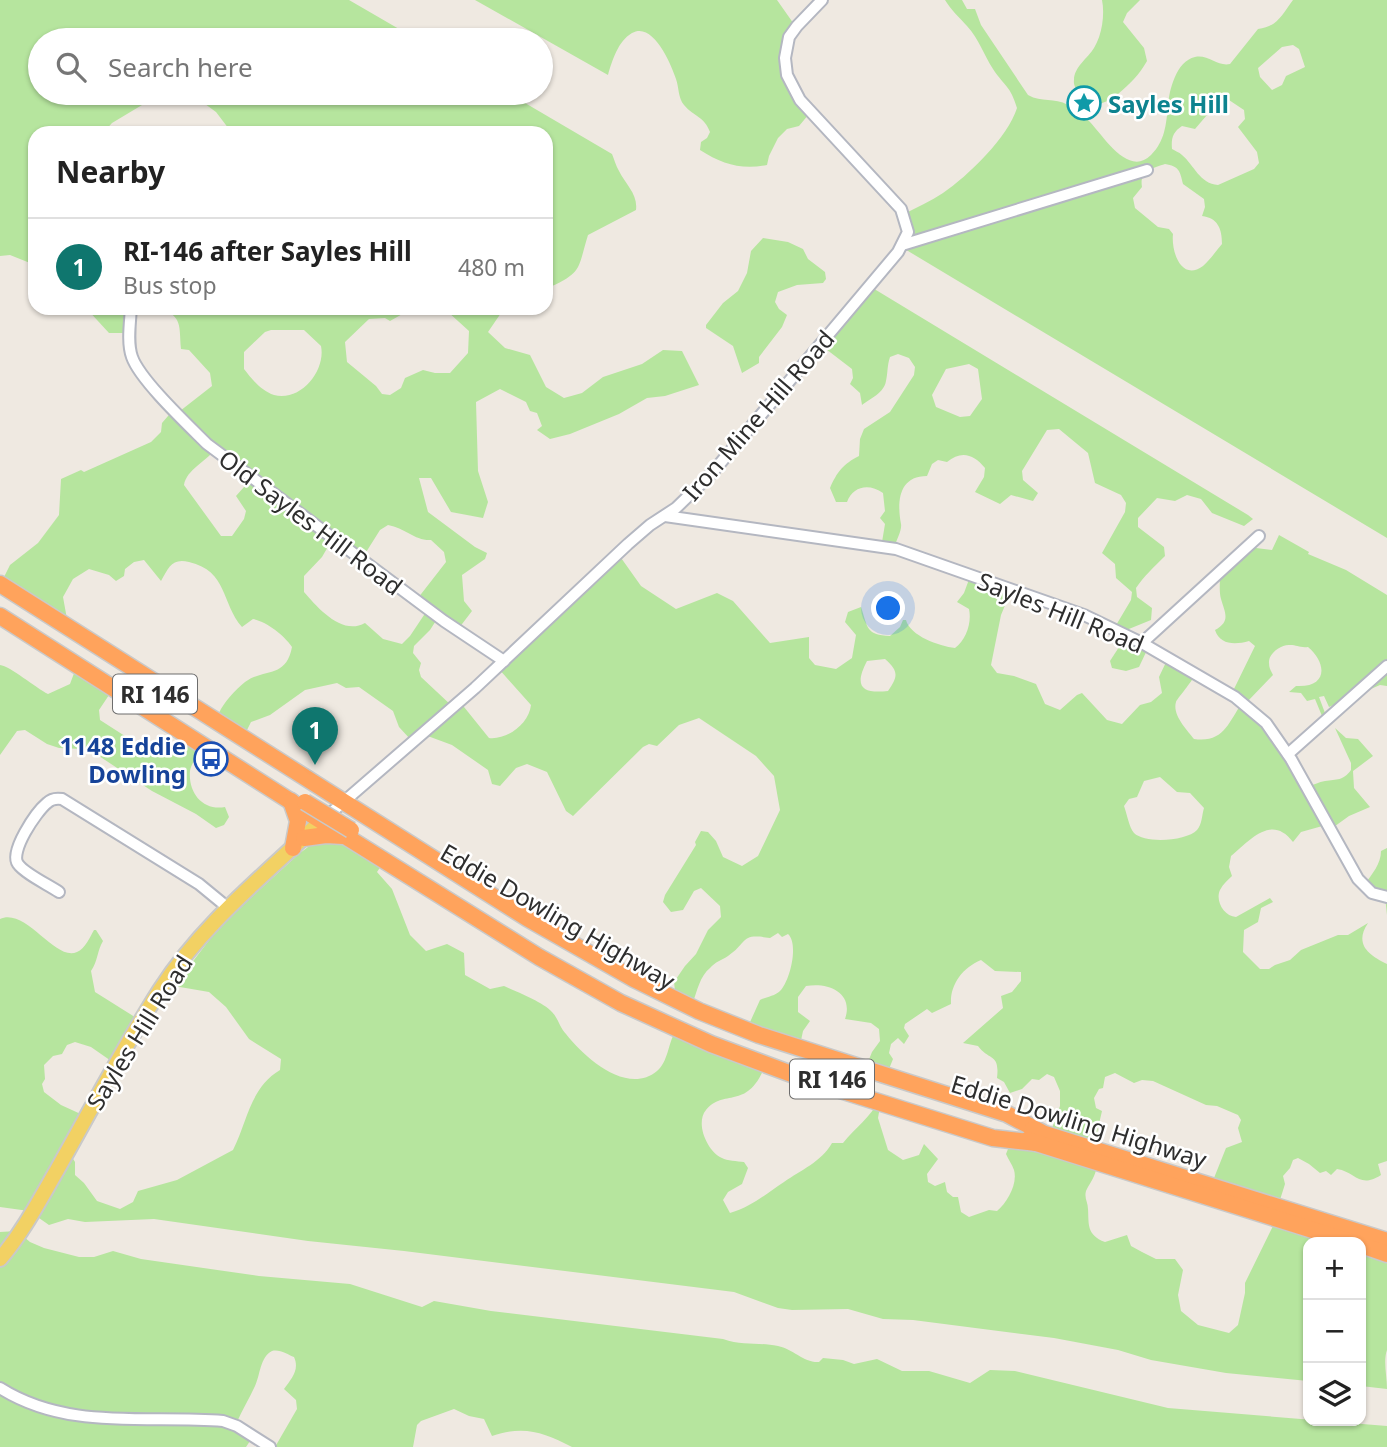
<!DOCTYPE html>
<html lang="en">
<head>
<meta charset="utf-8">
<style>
	body { margin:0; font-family:"Noto Sans",sans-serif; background:#f2f2f2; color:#222 }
	.controls { position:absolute; right:21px; bottom:21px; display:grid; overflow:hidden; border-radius:14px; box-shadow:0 2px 5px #0004 }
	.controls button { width:63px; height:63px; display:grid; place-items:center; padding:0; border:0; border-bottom:2px solid #e0e0e0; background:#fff; color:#222; font:35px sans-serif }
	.you { position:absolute; left:889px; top:609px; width:24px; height:24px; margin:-18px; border:5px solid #fff; border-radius:50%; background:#1a73e8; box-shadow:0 0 0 10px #1a73e833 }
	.badge { display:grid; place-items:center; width:46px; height:46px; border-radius:50%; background:#0f766e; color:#fff; font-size:23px; font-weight:700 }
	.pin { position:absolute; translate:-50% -58px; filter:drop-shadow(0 2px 4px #0008) }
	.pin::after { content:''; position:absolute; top:37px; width:24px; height:21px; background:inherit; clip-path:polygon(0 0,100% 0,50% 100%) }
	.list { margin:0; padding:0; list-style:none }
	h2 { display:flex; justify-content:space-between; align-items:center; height:91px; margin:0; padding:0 28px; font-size:30px }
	h2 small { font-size:23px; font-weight:400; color:#767676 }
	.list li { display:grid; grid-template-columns:46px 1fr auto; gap:21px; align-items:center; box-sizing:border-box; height:98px; padding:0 28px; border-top:2px solid #e0e0e0 }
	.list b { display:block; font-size:26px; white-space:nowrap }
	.list p { margin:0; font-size:23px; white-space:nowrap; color:#767676 }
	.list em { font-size:23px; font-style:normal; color:#767676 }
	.icon { flex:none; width:38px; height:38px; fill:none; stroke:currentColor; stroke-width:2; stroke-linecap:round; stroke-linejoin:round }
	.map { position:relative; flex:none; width:1387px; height:1447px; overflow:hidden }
	.search { position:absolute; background:#fff; box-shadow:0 2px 5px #0004; left:28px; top:28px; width:525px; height:77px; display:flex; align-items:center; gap:18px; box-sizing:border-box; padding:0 24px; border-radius:38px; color:#767676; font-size:26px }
	.panel { position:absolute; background:#fff; box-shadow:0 2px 5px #0004; left:28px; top:126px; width:525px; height:189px; border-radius:21px }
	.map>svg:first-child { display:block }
</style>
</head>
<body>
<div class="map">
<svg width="1387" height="1447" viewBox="0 0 1387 1447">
	<rect width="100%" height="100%" fill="#efe9e1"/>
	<g fill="#b6e59e" fill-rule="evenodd">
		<path d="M0 0H349L418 40H40V93H162L112 123 103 133H35V265L10 255 0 256Z"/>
		<path d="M475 0H777L796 27 786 68 809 114 799 126 787 129 778 138 769 156 767 165C741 170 722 164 700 150L701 142 707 138 710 132C704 116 694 117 684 105 678 98 679 87 676 79 671 64 653 21 632 33 618 41 612 61 608 75Z"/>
		<path d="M945 0H962L967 9H975L981 25 1028 95C1042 103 1054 97 1068 105 1075 109 1083 115 1089 121 1103 135 1128 178 1151 155 1165 141 1166 125 1168 106 1169 91 1176 61 1195 57 1208 54 1218 67 1230 64L1258 29C1277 27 1282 15 1293 0H1387V538L903 248 904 214C917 207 931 201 943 193 968 176 1008 137 1017 108 1010 85 1005 87 993 69 984 55 979 39 967 26 959 17 951 10 945 0ZM1293 45 1299 49 1305 67 1286 76 1282 85 1272 90 1260 77 1258 68 1282 47ZM1229 100 1244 110 1245 119 1238 127 1257 152 1259 163 1254 169 1218 185C1200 184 1194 165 1182 155 1179 152 1175 151 1172 149 1171 138 1173 132 1182 126L1195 129 1219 101ZM1165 164C1179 166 1180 171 1183 184L1204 199 1205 207 1202 216C1218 218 1222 229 1222 244 1216 251 1210 260 1203 266 1181 282 1171 251 1173 234L1169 229 1158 227 1135 208 1133 198 1142 187C1139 171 1153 168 1165 164Z"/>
		<path d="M1102 0H1140L1127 13 1123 22 1144 48 1147 61C1139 75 1130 84 1118 94 1105 105 1092 108 1080 95 1077 91 1073 85 1074 80 1074 67 1088 58 1094 48 1102 35 1105 15 1102 0Z"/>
		<path d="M190 93H508L612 154C614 159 616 166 619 171 626 185 638 194 636 210L588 235C577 271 583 272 546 289V133H232L216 112Z"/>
		<path d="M763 238 788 242 803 249 808 259 825 272 826 279 823 283 797 285 778 292 775 302 779 309 787 315 782 327 759 357V363L742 373 733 346 706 328V325L723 303 738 291 747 273 751 251Z"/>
		<path d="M871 287 1248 515 1253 519 1244 526 1212 513 1201 499 1187 495 1175 501 1157 498 1138 518V527L1164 547 1165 556C1154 567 1144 576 1136 588L1137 597 1152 608 1151 620 1119 633 1115 627 1131 600 1132 592 1116 578 1115 564 1102 553 1125 512 1126 503 1121 495 1095 483 1088 453 1059 429 1047 430 1022 471 1023 480 1038 493 1033 501 1011 495 1000 504 975 492 984 477 985 468C974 454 961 450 947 462L938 460 932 464 927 476C898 476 897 503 901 524 902 530 897 539 895 545L882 542 885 524 880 518 885 511 883 493C869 483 853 486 847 502H836L830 488C837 472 843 464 859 456L860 439 864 429 890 412 914 375 915 367 909 358 898 354 890 357C887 366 888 372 886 381 884 393 871 398 862 405L860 393 850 384 853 378 852 369 822 346ZM969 364 978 369 982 399 970 416 960 417 936 407 932 395 946 369Z"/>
		<path d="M86 308H132L130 333H109Z"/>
		<path d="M159 308H413L390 321 385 318 369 319 345 342 347 362 376 386 382 394 390 395 401 388 405 378 423 370 435 373H450L468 353 469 331 448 312 433 308H508L501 313 488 332 505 348 530 355 546 387 564 398 582 393 603 377 642 364 663 350 682 351 699 385 665 396 647 398 619 414 570 434 550 439 537 430 542 426 537 413 530 411 526 402 500 389 476 402 478 471 488 502 483 518 451 512 431 478H419L428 512 475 547 487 553 485 559 462 575 464 601 472 611 459 628 439 616 430 630 414 646 413 653 421 663 419 670 421 677 452 706 460 702 489 738C507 740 529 724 531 705L498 668 619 555 641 586 676 609 717 593 733 601 770 643 809 637V658L815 665 836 669 852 658 856 635 845 622 848 612 861 607C868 628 866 635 890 636L900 627 903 620H906C910 636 939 646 955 648 966 640 972 623 969 609L957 602 964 593 971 574 1011 591 1001 615 991 665 997 673 1014 676 1036 684 1045 704 1060 710 1077 695 1082 693 1107 720 1122 724 1140 705 1151 702 1162 693 1159 677 1168 658 1193 678C1190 684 1177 699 1176 702 1172 715 1187 730 1194 739 1224 743 1228 723 1242 703L1233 691 1255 646 1249 641C1235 645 1220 645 1215 630 1231 621 1225 613 1221 599 1219 592 1220 582 1220 574L1248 547 1272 550 1279 535 1309 552 1308 554 1346 570 1387 595V686L1380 685 1329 707 1324 696 1319 697 1325 713 1322 716 1315 699 1307 701 1301 693 1289 692 1296 686C1327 688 1328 664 1308 647 1300 648 1297 645 1290 645 1281 644 1268 654 1269 663 1269 668 1271 671 1273 675L1247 702 1307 787C1313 785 1319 782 1325 781 1337 779 1343 781 1351 770V763L1335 728 1346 738 1358 739 1373 756 1353 771 1354 788 1370 807 1349 816 1331 829 1326 825 1301 832 1293 842C1272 814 1251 839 1231 856L1229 867 1232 876C1228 880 1223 884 1220 890 1215 901 1224 916 1236 917L1270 898 1273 902 1261 908 1258 922 1244 930 1243 952 1260 969H1269L1275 965 1290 960 1301 950 1338 935H1348L1368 923C1354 944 1368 955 1387 964V1161L1378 1164 1381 1175C1359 1189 1356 1172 1337 1169L1331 1175 1326 1171 1320 1173 1309 1164 1298 1158 1293 1160 1290 1168 1283 1176 1285 1184 1279 1203 1212 1183 1226 1148 1242 1142 1238 1128 1241 1120 1238 1115 1217 1106 1206 1105 1153 1081 1142 1080 1134 1083 1115 1073 1105 1077 1103 1088 1099 1089 1094 1098 1096 1108 1102 1111 1094 1145 1051 1131 1060 1106V1091L1054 1077 1047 1074 1039 1080 1032 1079 1022 1089 1010 1093 1004 1082 997 1078C1000 1053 989 1061 978 1046L963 1043 1003 1008 1001 996 1012 992 1021 981V972L995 971 981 960C962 968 950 985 951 1004L932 1013 927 1009 905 1024 904 1028 909 1036 904 1044 898 1038 891 1044 889 1053 893 1059 885 1079 864 1072 872 1052 880 1041 879 1029 871 1023 845 1019C854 993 829 982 806 986L798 997V1012L810 1021 803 1031 799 1050 746 1031 760 1000C766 997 775 996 780 991 790 981 799 944 788 934L782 937 778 933 770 938C739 933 749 942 728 956 722 960 715 962 710 968 700 976 697 991 693 1002L676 1000 674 982 685 966 696 954 708 930 721 917 720 906 701 888 694 891 683 910 671 912 663 902 665 895 696 845 695 842 701 831 708 832 716 841 723 857 742 866 758 856 780 810 774 776 756 756 699 718 679 725 657 746 649 744 643 747 573 816 566 811 547 772 527 764 516 768 500 786 492 784 488 770 452 745 425 735 411 740 399 727 393 711 359 687 346 688 337 683 305 690 270 715 251 722 245 734 219 713C224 702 235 690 245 682 264 668 286 679 292 647 284 635 267 622 253 619L242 627C221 603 228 571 189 562 172 558 169 567 161 581L144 560 134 562 125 569 124 576 116 581 109 575 89 569 73 579 63 597 67 619 3 579 10 565 38 543 59 515 61 479 81 470 84 472 151 442 161 432 162 423 174 409 180 411 212 386 210 373 189 350 181 349C179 326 183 316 159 308ZM271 330H304L321 346C326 370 301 402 274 395 261 391 251 378 244 369V352L265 332ZM215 449 252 478 236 496 246 511 244 519 232 536H221L184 485C187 469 205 463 215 449ZM388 525C405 528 415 541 431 540L444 552 446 562 418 598 428 609 410 636 402 644 383 639 365 623C342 636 318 608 304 592V576L322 557 333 538 363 557 380 530ZM885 659C899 671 898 677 888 691 861 694 854 686 867 661ZM1160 777 1177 792 1190 793 1204 808C1202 814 1202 825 1197 830 1187 841 1145 844 1134 833 1129 827 1127 814 1124 806L1129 799 1137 797 1144 781Z"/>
		<path d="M1129 638 1148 648 1139 667 1126 671 1112 668 1110 661 1121 644Z"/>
		<path d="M0 665C10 666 36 688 48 694L70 684 76 668 113 689 99 710 100 720 156 756C169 758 174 744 180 735L200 750C197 757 191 764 190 771 188 793 203 811 225 807L229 817 224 825 216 828 196 814 152 791 99 756 83 749 59 748 47 744 25 730 17 731 0 755Z"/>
		<path d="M334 839 383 863 377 872 392 889 410 935 426 951 447 944 464 953 465 975 490 989 504 986C517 992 543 1002 552 1012 558 1018 560 1028 566 1034 584 1057 627 1096 657 1071 668 1062 668 1044 675 1032L765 1066C747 1111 724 1088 706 1110 695 1123 707 1151 722 1158 727 1161 737 1161 744 1162L748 1168 742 1184 728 1192 723 1200 730 1213C753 1206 764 1195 784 1182 801 1170 821 1162 832 1143H843C855 1128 871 1117 879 1100L881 1101 878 1118 888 1150 903 1160 919 1155 924 1144 938 1159 927 1174 928 1182 935 1186 945 1182 947 1192 953 1197H958L961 1212 969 1217 989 1210 997 1211C1007 1203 1018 1184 1014 1170 1012 1164 1008 1159 1006 1154L1010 1144 1096 1170C1094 1179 1089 1184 1086 1191 1084 1198 1088 1202 1088 1209 1089 1223 1086 1235 1105 1242L1127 1235 1131 1246 1142 1252 1156 1259H1175L1183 1270 1178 1295 1181 1311 1198 1325 1229 1333 1238 1325 1245 1293V1283L1273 1226 1324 1242H1308V1381L1226 1373 1151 1360 1118 1350 1054 1338 913 1320 883 1319 848 1309 792 1310 778 1308 734 1292 404 1251 308 1241 154 1219 85 1222 68 1219 49 1225 29 1211 0 1207V919C26 907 55 962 77 952 85 949 90 937 94 930H96L103 941C97 951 98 961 91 971L95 992 138 1019 114 1063 91 1047 75 1042 67 1045 62 1054 53 1056 44 1065 45 1079 42 1084 44 1092 61 1105 85 1116 70 1154 75 1162V1175L84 1183 97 1201 120 1209 133 1202 138 1191 177 1180 233 1150C248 1120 250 1088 280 1070L281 1059 249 1039 226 1007 209 992 174 986 217 930 235 912 300 853 312 844Z"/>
		<path d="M1387 848V915L1385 896 1365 884C1372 874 1381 864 1381 851Z"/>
		<path d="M17 1231 30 1242 44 1248 79 1257H94L113 1251 141 1259 259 1276 350 1284 422 1307 434 1301 491 1311 723 1339C743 1346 759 1342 778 1346 793 1349 804 1363 819 1362L823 1358 843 1360 854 1364 877 1359 902 1371H929L970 1383 990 1370 1015 1371 1168 1408 1387 1426V1447H572C543 1432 524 1425 492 1436L484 1419 469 1416 454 1409 421 1421 417 1425 413 1447H275L297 1409 296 1400 284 1389C291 1379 300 1370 294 1357 288 1355 280 1349 272 1351 260 1357 260 1376 255 1386 249 1399 242 1410 237 1422L252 1438 246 1447H0V1232Z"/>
		<path d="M1361 1254 1387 1262V1350C1383 1361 1387 1376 1387 1389L1361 1386Z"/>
	</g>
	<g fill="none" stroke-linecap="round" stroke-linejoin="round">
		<defs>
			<g id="minor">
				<path d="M902 245 1147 170"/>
				<path d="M131 308C130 323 127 343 132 357 140 380 188 425 207 444L444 621 504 661"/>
				<path d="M665 516 896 549 1084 615 1142 643 1235 697 1266 723 1291 759 1358 879 1372 893 1387 897"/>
				<path d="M1142 643 1259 536"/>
				<path d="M1288 754 1387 666"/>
				<path d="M325 818 475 688 628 544 650 525 676 508 712 473 898 252 908 232 901 209 800 100 787 75 785 58 789 37 797 26 822 0"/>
				<path d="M59 892C49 885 25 874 18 864 9 852 36 812 47 803 51 799 56 798 62 799L199 884 227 907"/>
				<path d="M0 1388C68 1431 147 1415 223 1421L237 1426 270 1447"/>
			</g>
			<path id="major" d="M0 1259C23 1232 39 1201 57 1170 91 1110 123 1048 160 990 204 922 264 876 321 821"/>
			<g id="highway">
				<path d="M0 584 527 918 634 979 699 1011 759 1035 1007 1114 1041 1132"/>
				<path d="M0 616 345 836 539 957 621 1003 711 1044 805 1079 993 1138 1037 1143"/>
				<path d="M291 801 298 821 293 848"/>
				<path d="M304 838 326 835 343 836"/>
				<path d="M1032 1130 1387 1241"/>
				<path d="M1027 1140 1351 1242"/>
				<path d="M1361 1245 1387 1254"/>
			</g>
		</defs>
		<use href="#minor" stroke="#b4b7c1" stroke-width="14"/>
		<use href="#major" stroke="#c9c9c9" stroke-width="18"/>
		<use href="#highway" stroke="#c9c9c9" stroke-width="19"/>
		<use href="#minor" stroke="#fff" stroke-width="10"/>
		<use href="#major" stroke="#f2d163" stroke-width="14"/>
		<use href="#highway" stroke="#ffa35c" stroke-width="16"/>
		<defs>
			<path id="highway-bridge" d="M305 802 351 830"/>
		</defs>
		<use href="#highway-bridge" stroke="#c9c9c9" stroke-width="19" stroke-linecap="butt"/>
		<use href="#highway-bridge" stroke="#ffa35c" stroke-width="16"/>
	</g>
	<defs>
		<symbol id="sight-ring" viewBox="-11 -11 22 22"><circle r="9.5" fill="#fff" stroke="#0f9aa8" stroke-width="1.5"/><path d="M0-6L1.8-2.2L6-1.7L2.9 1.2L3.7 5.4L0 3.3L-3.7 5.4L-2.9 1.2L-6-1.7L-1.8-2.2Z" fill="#0f9aa8"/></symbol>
		<symbol id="bus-ring" viewBox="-11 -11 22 22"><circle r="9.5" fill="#fff" stroke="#1a4fb4" stroke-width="1.5"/><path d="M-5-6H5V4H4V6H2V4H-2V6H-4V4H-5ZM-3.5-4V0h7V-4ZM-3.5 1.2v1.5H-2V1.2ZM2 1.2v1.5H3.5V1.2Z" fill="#1a4fb4"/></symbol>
	</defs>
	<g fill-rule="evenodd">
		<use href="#sight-ring" x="1065" y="84" width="38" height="38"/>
		<use href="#bus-ring" x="192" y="740" width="38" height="38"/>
	</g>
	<g text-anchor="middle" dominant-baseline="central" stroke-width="5" stroke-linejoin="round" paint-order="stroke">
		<g fill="#fff" stroke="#6d6d6d" stroke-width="2">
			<rect x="113" y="674.5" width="84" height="39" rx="5"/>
			<rect x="790" y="1059.5" width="84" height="39" rx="5"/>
		</g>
		<g font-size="23" font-weight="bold" fill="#2e2e2e">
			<text x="155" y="694">RI 146</text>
			<text x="832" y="1079">RI 146</text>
		</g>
		<g font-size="24" font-weight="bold" fill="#0d838f" stroke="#fff" text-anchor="start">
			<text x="1108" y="103">Sayles Hill</text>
		</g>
		<g font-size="24" fill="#2e2e2e" stroke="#fff">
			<text transform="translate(758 415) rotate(-49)">Iron Mine Hill Road</text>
			<text transform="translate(311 522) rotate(37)">Old Sayles Hill Road</text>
			<text transform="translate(1061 612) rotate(22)">Sayles Hill Road</text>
			<text transform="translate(558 916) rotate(30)">Eddie Dowling Highway</text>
			<text transform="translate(139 1032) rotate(-58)">Sayles Hill Road</text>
			<text transform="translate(1079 1121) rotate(17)">Eddie Dowling Highway</text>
		</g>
		<g font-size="24" font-weight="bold" fill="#164399" stroke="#fff" text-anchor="end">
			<text x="186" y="745">1148 Eddie<tspan x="186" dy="28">Dowling</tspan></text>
		</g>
	</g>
</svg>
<div class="controls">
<button>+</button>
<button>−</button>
<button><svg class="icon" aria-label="layers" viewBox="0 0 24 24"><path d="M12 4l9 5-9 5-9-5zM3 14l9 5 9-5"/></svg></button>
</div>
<div class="you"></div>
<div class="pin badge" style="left:315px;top:765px">1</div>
<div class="search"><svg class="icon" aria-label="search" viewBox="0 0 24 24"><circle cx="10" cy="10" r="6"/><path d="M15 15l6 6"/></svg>Search here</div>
<section class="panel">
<h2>Nearby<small></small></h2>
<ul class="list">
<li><span class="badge">1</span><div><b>RI-146 after Sayles Hill</b><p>Bus stop</p></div><em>480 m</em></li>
</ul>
</section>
</div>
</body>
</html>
